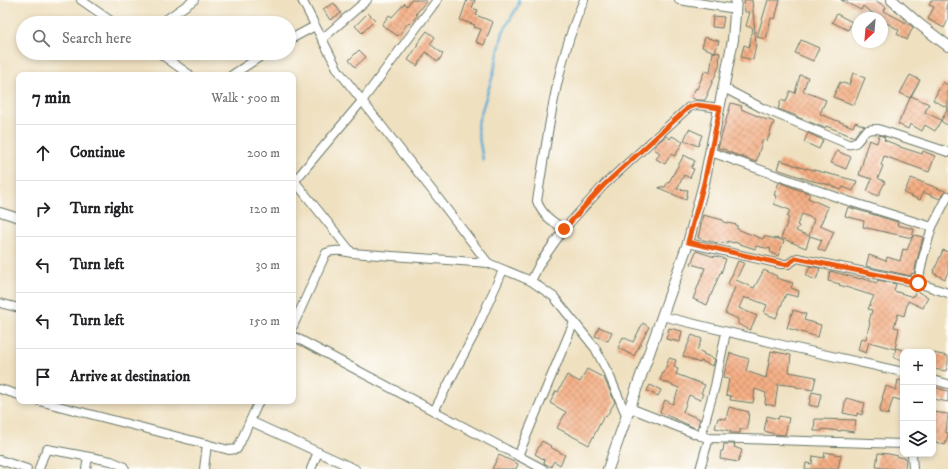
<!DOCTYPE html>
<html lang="en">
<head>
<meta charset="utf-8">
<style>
	body { margin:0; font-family:"IM FELL DW Pica",serif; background:#f6f6f6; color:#202124 }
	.controls { position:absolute; right:12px; bottom:12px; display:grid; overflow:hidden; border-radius:8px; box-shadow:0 2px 6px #0003 }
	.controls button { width:36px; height:36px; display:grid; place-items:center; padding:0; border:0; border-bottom:1px solid #e0e0e0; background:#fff; color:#202124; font:20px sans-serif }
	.compass { position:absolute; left:852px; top:12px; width:36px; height:36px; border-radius:50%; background:#fff; box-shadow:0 2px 6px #0003; rotate:206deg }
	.stop { position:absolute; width:12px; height:12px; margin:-9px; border:3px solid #ea580c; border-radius:50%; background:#fff }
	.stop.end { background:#ea580c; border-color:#fff; box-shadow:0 1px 4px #0008 }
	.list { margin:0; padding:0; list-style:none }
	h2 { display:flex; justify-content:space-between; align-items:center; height:52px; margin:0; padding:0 16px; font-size:17px }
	h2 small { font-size:13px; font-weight:400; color:#757577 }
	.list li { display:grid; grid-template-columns:26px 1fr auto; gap:12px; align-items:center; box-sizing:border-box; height:56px; padding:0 16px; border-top:1px solid #e0e0e0 }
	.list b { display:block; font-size:15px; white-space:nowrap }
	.list em { font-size:13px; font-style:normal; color:#757577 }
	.icon { flex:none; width:22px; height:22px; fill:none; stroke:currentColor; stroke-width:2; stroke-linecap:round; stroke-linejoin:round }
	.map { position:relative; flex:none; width:948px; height:469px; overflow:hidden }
	.search { position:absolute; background:#fff; box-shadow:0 2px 6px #0003; left:16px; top:16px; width:280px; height:44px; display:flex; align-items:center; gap:10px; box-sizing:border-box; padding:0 14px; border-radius:22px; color:#757577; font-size:15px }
	.panel { position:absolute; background:#fff; box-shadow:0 2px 6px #0003; left:16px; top:72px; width:280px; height:332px; border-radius:8px }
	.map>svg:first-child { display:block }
</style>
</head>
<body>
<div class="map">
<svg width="948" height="469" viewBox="0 0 948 469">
	<defs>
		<pattern id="building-cross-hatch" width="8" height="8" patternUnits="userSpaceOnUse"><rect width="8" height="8" fill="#f5ae84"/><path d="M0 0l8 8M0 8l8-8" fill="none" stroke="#c68f6d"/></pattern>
	</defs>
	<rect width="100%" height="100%" fill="#fdfcf7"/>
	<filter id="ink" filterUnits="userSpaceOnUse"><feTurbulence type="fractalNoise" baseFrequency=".025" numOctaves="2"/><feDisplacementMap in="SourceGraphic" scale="8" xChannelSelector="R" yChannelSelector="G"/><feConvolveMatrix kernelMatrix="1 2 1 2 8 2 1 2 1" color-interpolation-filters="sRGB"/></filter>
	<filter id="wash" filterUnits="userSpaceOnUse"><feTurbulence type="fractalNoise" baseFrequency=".012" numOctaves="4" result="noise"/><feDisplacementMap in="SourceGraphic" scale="16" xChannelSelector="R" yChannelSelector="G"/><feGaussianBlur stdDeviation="0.9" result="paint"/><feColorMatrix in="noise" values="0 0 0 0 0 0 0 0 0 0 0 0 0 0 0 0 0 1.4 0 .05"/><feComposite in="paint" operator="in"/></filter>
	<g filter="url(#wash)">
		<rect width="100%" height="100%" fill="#efe0c0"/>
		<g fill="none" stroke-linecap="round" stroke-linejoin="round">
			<path stroke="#5cacd6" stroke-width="2.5" d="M483 160 477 126 493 75 503 32 519 4V0"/>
		</g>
		<g id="blocks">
			<g fill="url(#building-cross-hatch)" fill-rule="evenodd">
				<path d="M411 0H427L416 14 418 15 409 24 408 23 398 36 382 25 389 15 392 17 405 3 407 6Z"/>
				<path d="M467 0H475L472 8 478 10 476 15 493 22 484 45 476 42 481 29 474 27 475 25 460 20Z"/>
				<path d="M744 0H752L756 44 753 60 741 57 744 45 749 47 753 28 746 26 750 12H745Z"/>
				<path d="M768 0H780L775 19 771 18 766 39 757 37Z"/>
				<path d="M841 0H875L886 7 884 11 910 25 913 27 907 40 897 34 899 30 885 22 882 20V18H879L863 6 861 10Z"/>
				<path d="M931 0H948L946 8 948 9V20L944 28 928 19 934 7 929 5Z"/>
				<path d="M334 3 341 13 330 20 323 9Z"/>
				<path d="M368 13 375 20 362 33 355 26Z"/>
				<path d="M837 14 852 22 848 30 832 22Z"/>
				<path d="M713 16 724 17 722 28 712 27Z"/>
				<path d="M427 31 435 37 430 44 443 54 438 62 426 52 417 66 408 60 418 45 417 44Z"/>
				<path d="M705 37 719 41 715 52 702 47Z"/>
				<path d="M801 40 819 48 813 61 795 53Z"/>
				<path d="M359 50 366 57 355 67 349 60Z"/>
				<path d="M713 52 720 53 719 67 707 94H708L705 100H696L691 97 696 88 697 89 705 70 710 73Z"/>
				<path d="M853 73 865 78 854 105 833 97 840 82 849 85Z"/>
				<path d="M800 75 808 77 803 91 826 100 820 114 853 127 855 122 865 126 859 130 854 137 826 126 825 128 817 125 797 117V116L778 109 781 100 786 102 790 91 795 93Z"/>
				<path d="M910 75 920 80 910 98 900 93Z"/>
				<path d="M943 82 948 85V126L941 121 948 108 933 100Z"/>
				<path d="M911 96 929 104 925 112 941 120 935 131 925 125 922 131 910 124 908 129 898 124Z"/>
				<path d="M731 103 742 106 741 109 767 120V119L774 122 767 141 763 139 756 162 726 151V150L718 148Z"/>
				<path d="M689 129 702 135 698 146 684 140Z"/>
				<path d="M808 133 823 140 819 149 804 142Z"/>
				<path d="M879 135 885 137 884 140 900 146V147L922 154 923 151 935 156 929 172 884 156 881 165 883 166 878 178 885 182 878 196 867 191 872 179 859 175 865 154H864L869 140 877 143Z"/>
				<path d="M666 136 670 139 672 136 683 142 675 156 671 154 665 164 656 159 660 153 654 149 657 143Z"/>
				<path d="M837 151 851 157 846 169 831 163Z"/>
				<path d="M684 155 695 161 691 168 694 169 690 178 684 175 677 189 688 190 686 200 659 188V187H665L668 182H669Z"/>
				<path d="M780 160 806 169V168L857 181 853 191 843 187 841 190 830 185 809 180 777 169Z"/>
				<path d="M911 178 945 191V192L940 199 923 192 920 200 904 193Z"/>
				<path d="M779 182 801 191 802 190 803 191 810 194 808 198 828 207 820 226 834 232 825 252 818 249 822 240 810 236 806 248 781 238 789 218 787 217 790 210 774 204 777 196 774 195ZM802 214 814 219 809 236 796 231 799 226 797 225Z"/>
				<path d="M848 207 898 222 897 225 914 229 912 238 914 235 923 237 916 264 914 274 912 273 911 276 866 266 869 255 886 261 887 257 900 261 903 249 907 250 912 238 863 227 864 221 845 216Z"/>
				<path d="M703 215 723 220V222L737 225V229L763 239 764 236 776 239V238L784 241 778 256 770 252 771 249 756 246 755 249 734 242V243L727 241V244L718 242V243L704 240 698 238Z"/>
				<path d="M943 250 948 252V272L945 279 933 273Z"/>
				<path d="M696 251 715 257V256L726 259 721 273H720L707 305 693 299 705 268 691 264Z"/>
				<path d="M738 261 744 263 736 280 754 288 764 270 777 276 776 278 793 283 791 288 799 291 798 297 786 294 776 318 764 313 767 305 749 298 748 299 744 297 739 308 757 316 750 330 738 324V319L725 313 735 287 728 284Z"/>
				<path d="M810 266 820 268 816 280 806 276Z"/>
				<path d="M830 271 861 279V278L877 283 878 280 896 284 894 291 913 297 916 291 928 297 923 308 908 301 904 316 898 314 894 327 899 328 895 349 869 342 866 353 858 350 861 338 866 339 870 322H869L872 310 868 309 874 296 839 285 840 284 828 281Z"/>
				<path d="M793 310 806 314 804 320 821 325 818 337 787 328Z"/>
				<path d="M643 323 649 327 634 356 618 348 623 337 633 342Z"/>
				<path d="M599 327 612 332 608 341 595 336Z"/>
				<path d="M669 328 682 331 680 342 666 339Z"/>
				<path d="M692 335 702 339 697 350 704 353 703 354 715 359 713 366 701 361 700 363 697 362 683 356Z"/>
				<path d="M896 348 903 350V361L894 358Z"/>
				<path d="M771 351 791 355 789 372 816 377 813 390 796 387V386L778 384 775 406 765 404 766 393 755 389 753 403 730 400 731 396 726 395 729 379 723 378 730 353 749 359 746 371 766 378Z"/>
				<path d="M933 353 948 356V363L946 371 933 369Z"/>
				<path d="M669 358 676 360 674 367 678 369 676 374 705 385 701 393 703 394 700 400 689 395 683 412 700 419 697 429 660 412 665 400 673 404 679 388 660 380 664 370H665Z"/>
				<path d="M587 369 604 378 615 402 606 417 604 416 589 445 557 428 566 412 550 403 556 391 558 392 567 375 580 382Z"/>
				<path d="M898 380 903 381V401L893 398 888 415 879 412 883 398H882L886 386 896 390Z"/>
				<path d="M650 385 661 390 658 396 647 391Z"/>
				<path d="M933 387 948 391V402L933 399Z"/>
				<path d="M812 392 821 394 818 407 809 405Z"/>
				<path d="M846 398 865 403 862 415 857 413V416L843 413Z"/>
				<path d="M729 407 749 412 747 429H740V433H730L731 431 715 428 718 418 726 419Z"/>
				<path d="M933 412 948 414 946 433H948V435L945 445 933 441Z"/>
				<path d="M767 416 778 419 779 416 789 418 785 435 775 434 764 431Z"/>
				<path d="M815 419 856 420 854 432 841 430V431L822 429V431H814Z"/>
				<path d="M542 441 551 446 550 447 565 455 560 465 554 461 551 467 544 463 545 460 535 454Z"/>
				<path d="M724 444H735L734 447 742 450 738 462 720 459 721 451H723Z"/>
				<path d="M825 452 841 455 838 469H805L806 463 812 464 813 456 824 458Z"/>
				<path d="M878 453 889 454 898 456V457L906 458 905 469H892L876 467Z"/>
				<path d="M499 455 518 464 516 469H492Z"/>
			</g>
		</g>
	</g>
	<g filter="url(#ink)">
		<use href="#blocks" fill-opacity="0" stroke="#687665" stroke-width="1"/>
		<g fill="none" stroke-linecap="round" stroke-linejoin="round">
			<defs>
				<g id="minor">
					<path d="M81 0 114 23"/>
					<path d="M302 0 338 70 438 198 488 263"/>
					<path d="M679 0 736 9"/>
					<path d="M161 23 194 0"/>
					<path d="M322 39 367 0"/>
					<path d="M289 40 315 26"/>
					<path d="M159 53 190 75"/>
					<path d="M232 75 266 53"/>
					<path d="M724 88 762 108 848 144C860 146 859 134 868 130 871 129 875 129 878 129L948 152"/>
					<path d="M711 152 845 200 932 227"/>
					<path d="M293 179 352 253"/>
					<path d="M293 183 362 101 437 0"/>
					<path d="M0 212 19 218"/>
					<path d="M564 229C552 221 542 215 537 201 548 134 556 62 584 0"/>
					<path d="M688 243 781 264H788L797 258 918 283 948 293"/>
					<path d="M531 281 540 263 564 229 604 185 689 107 697 105 720 108"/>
					<path d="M918 283 923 258 932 227 948 196"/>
					<path d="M0 303 19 308"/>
					<path d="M662 316 778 344 903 372"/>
					<path d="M293 326 326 253C334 249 343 251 352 253L488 263 531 281 554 297 595 348 610 377 627 417"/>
					<path d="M293 336 543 469"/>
					<path d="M933 380 948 384"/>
					<path d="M0 389 19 395"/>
					<path d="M39 401 229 450 237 449 240 443 259 401"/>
					<path d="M630 408 701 436 709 438 903 444"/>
					<path d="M434 411 474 335 503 270"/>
					<path d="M250 421 355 469"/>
					<path d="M701 436 715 386 726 332"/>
					<path d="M912 454 913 469"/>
					<path d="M518 456 574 322"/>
					<path d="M0 460 27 469"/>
					<path d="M39 469 43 457 47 449 111 461 123 466 125 469"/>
					<path d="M86 469 88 457"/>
					<path d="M204 469 207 444"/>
					<path d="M311 469 318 452"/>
					<path d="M700 469 709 438"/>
				</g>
				<g id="tertiary">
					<path d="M892 0 919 24 948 46"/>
					<path d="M608 469 688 243 704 183 733 40 736 0"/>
				</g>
			</defs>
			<use href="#minor" stroke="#687665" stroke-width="10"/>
			<use href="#tertiary" stroke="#687665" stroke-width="12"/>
			<use href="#minor" stroke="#fff" stroke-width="8"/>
			<use href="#tertiary" stroke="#fff" stroke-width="10"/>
		</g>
	</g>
	<g fill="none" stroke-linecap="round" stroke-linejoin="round" filter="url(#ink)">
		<path stroke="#ea580c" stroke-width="5" d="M564 229 604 185 689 107 697 105 720 108 704 183 688 242 782 264H788L796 258 918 283"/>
	</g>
</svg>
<div class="controls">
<button>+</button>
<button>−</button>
<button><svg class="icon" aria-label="layers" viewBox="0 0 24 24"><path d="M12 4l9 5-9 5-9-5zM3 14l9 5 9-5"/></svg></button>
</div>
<svg class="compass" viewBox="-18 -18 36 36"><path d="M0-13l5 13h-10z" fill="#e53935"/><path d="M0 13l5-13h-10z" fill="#757577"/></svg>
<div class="stop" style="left:918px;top:283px"></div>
<div class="stop end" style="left:564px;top:229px"></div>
<div class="search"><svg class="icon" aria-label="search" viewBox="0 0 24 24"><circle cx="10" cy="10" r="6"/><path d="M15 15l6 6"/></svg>Search here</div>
<section class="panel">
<h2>7 min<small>Walk · 500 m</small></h2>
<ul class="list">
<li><svg class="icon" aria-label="ahead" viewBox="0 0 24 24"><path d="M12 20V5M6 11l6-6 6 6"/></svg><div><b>Continue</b></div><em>200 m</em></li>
<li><svg class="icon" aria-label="right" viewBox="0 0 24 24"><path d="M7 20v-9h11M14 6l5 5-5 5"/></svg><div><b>Turn right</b></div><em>120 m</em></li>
<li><svg class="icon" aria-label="left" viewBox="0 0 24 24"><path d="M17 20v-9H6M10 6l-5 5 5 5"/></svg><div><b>Turn left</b></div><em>30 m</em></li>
<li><svg class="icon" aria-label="left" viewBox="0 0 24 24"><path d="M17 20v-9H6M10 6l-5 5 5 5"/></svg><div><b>Turn left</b></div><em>150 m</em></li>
<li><svg class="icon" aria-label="arrive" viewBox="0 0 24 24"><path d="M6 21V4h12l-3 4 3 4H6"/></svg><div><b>Arrive at destination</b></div></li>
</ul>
</section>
</div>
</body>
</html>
